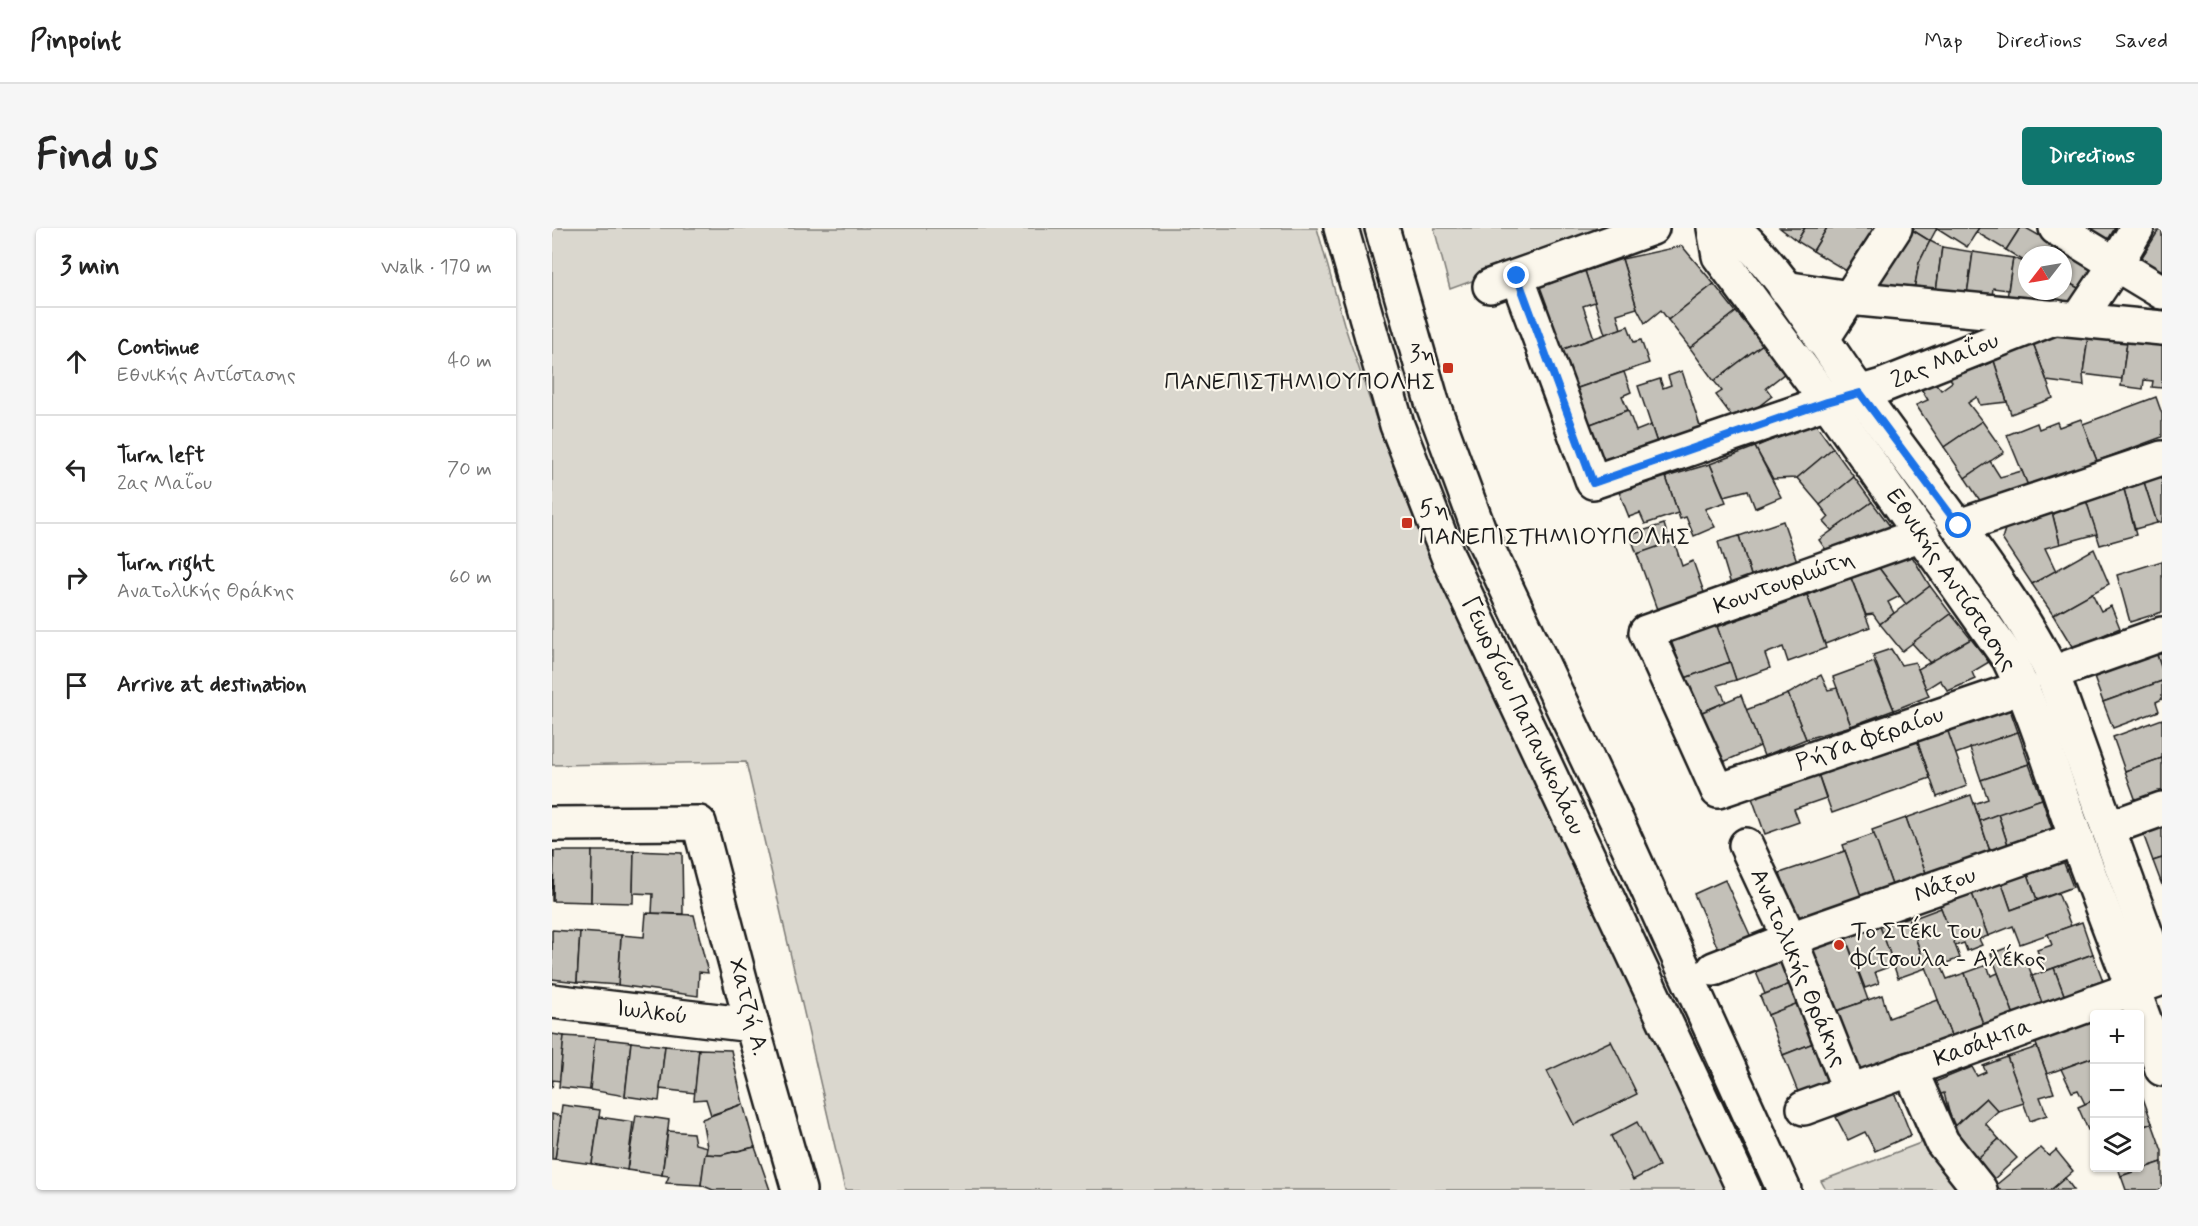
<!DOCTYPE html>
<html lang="en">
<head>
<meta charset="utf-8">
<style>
	body { margin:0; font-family:Mynerve,sans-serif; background:#f6f6f6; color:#222 }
	.controls { position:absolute; right:18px; bottom:18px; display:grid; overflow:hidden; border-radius:6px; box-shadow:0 2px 4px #0004 }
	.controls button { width:54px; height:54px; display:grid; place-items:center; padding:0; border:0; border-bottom:2px solid #e0e0e0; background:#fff; color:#222; font:30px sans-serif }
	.compass { position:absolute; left:1466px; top:18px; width:54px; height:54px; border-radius:50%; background:#fff; box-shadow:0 2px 4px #0004; rotate:239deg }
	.stop { position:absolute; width:18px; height:18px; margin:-14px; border:4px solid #1a73e8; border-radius:50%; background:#fff }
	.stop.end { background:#1a73e8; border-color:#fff; box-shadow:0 2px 6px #0008 }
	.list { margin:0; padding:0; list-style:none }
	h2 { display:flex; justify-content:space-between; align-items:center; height:78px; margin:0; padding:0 24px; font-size:26px }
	h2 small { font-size:20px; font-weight:400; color:#767676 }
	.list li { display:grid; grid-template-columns:39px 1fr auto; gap:18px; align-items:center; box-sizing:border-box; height:108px; padding:0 24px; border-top:2px solid #e0e0e0 }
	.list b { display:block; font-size:22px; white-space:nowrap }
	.list p { margin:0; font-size:20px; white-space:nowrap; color:#767676 }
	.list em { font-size:20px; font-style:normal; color:#767676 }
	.icon { flex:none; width:33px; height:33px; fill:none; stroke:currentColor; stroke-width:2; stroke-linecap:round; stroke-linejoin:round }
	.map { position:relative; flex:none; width:1610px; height:962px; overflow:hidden; border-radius:6px }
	header { display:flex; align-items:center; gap:36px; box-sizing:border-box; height:84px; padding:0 30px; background:#fff; border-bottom:2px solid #e0e0e0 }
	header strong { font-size:28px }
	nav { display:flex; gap:33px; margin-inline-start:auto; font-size:21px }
	.intro { display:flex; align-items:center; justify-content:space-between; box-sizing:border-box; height:144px; padding:0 36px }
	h1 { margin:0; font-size:42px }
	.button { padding:15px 27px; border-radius:6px; background:#0f766e; color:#fff; font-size:21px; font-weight:700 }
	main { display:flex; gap:36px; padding:0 36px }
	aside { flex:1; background:#fff; border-radius:6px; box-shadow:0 2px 4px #0004 }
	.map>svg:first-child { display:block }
</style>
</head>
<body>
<header>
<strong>Pinpoint</strong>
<nav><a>Map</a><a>Directions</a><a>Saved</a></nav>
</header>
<div class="intro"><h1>Find us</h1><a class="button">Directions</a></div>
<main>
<aside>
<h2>3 min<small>Walk · 170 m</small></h2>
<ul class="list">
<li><svg class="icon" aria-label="ahead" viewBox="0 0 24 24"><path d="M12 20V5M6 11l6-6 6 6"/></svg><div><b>Continue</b><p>Εθνικής Αντίστασης</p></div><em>40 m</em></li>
<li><svg class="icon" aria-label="left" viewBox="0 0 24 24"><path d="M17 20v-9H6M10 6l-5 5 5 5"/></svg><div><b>Turn left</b><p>2ας Μαΐου</p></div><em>70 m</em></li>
<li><svg class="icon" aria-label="right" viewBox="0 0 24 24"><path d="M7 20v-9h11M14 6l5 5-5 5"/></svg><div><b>Turn right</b><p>Ανατολικής Θράκης</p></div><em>60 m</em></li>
<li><svg class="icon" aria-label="arrive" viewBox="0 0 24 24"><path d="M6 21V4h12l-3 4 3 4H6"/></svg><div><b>Arrive at destination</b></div></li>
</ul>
</aside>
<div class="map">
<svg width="1610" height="962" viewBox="0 0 1610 962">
	<rect width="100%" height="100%" fill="#fbf7ec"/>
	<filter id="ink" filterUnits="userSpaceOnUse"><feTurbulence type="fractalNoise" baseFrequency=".0167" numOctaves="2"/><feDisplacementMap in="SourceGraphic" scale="12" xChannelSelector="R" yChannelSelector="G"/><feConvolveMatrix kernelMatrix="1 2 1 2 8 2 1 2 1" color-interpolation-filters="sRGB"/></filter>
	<g filter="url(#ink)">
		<g fill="#dad7ce" stroke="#7b7a75" stroke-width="1.5">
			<path d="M0 0H765L792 96 834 220 881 339 962 507 1173 962H293L194 534 0 537Z"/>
			<path d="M882 0H1064L898 61Z"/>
			<path d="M1379 911 1419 962H1274L1269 953Z"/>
		</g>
		<g fill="#c3c0b8" stroke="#1c1c1c" stroke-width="1.5">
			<path d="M1228 0H1253L1245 13Z"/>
			<path d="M1253 0H1275L1261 23 1245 13Z"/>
			<path d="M1275 0H1319L1323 3 1298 45 1261 23Z"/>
			<path d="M1357 0H1385L1378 13Z"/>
			<path d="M1357 0 1378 13 1367 35 1362 62 1325 59 1314 53Z"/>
			<path d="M1385 0H1427L1415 19Z"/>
			<path d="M1427 0H1468L1454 22 1424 4Z"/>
			<path d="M1468 0H1474L1502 16 1496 27H1475V35L1454 22Z"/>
			<path d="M1529 0H1563L1554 15Z"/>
			<path d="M1608 0 1610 2V49L1587 34Z"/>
			<path d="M1378 13 1390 19 1384 64 1362 62 1367 35Z"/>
			<path d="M1502 16 1540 40 1528 61 1511 52V27H1496Z"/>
			<path d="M1130 18 1162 56 1116 92 1109 82 1093 95 1085 80 1070 31Z"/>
			<path d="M1390 19 1421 24 1415 67 1384 64Z"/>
			<path d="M1421 24 1461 30 1456 62 1441 60 1440 69 1415 67Z"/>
			<path d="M1461 30 1475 35V63H1487L1485 74 1455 70Z"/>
			<path d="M1070 31 1085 80 1065 86 1069 101 1053 106 1033 43Z"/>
			<path d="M1033 43 1043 74 1031 78 1042 110 1009 122 987 59Z"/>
			<path d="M1511 52 1528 61 1519 80 1485 74 1487 63H1511Z"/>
			<path d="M1162 56 1184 84 1138 120 1116 92Z"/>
			<path d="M1184 84 1211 116 1162 153 1138 120Z"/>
			<path d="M1076 98 1082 114 1089 112 1097 135 1023 161 1009 122Z"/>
			<path d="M1500 108 1536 109 1531 146 1532 158 1495 153 1481 115Z"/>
			<path d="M1536 109 1575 114 1570 151 1531 146Z"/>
			<path d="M1575 114 1610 117V160L1600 159 1601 153 1592 152 1591 161 1569 158Z"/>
			<path d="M1481 115 1501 170 1459 186 1442 133Z"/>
			<path d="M1211 116 1233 145 1214 160 1220 168 1185 195 1164 167 1170 163 1162 153Z"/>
			<path d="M1424 132 1426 140 1442 133 1455 174 1428 177 1425 169 1416 175 1430 193 1392 219 1364 177 1376 172 1368 159 1380 151 1389 162 1400 154 1395 143Z"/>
			<path d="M1130 143 1149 201 1105 215 1086 158 1108 151 1111 160 1119 157 1116 148Z"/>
			<path d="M1072 144 1079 164 1070 168 1076 182 1036 197 1023 161Z"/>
			<path d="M1604 169 1610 186V209L1545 233 1531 196Z"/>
			<path d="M1076 182 1084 203 1099 197 1105 215 1051 235 1036 197Z"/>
			<path d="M1529 191 1545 233 1476 258 1455 207 1485 195 1487 201 1505 194 1507 199Z"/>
			<path d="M1430 193 1452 224 1413 250 1392 219Z"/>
			<path d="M1262 194 1281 220 1245 250 1221 251 1203 219Z"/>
			<path d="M1203 219 1229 269 1203 280 1196 262 1172 268 1158 236Z"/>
			<path d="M1281 220 1302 249 1268 277 1245 250Z"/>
			<path d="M1438 233 1448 249 1470 243 1476 258 1429 274 1413 250Z"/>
			<path d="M1158 236 1174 274 1153 281 1163 299 1142 308 1134 289 1128 291 1114 249Z"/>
			<path d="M1610 246V294L1605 295 1590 248Z"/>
			<path d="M1590 248 1605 295 1583 301 1570 254Z"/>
			<path d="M1114 249 1126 285 1093 296 1088 285 1077 289 1067 264Z"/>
			<path d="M1302 249 1320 274 1280 303 1272 294 1277 289 1268 277Z"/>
			<path d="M1570 254 1584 307 1548 317 1532 266Z"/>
			<path d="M1532 266 1545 306 1508 316 1498 276Z"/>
			<path d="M1320 274 1338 298 1322 312 1279 329 1267 312Z"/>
			<path d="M1498 276 1508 316 1493 320 1504 343 1480 356 1450 311 1456 291Z"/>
			<path d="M1231 293 1247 339 1201 354 1187 308Z"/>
			<path d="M1112 296 1118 316 1085 326 1078 307Z"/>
			<path d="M1187 308 1201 354 1180 360 1166 314Z"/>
			<path d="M1122 313 1130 338 1141 333 1154 370 1107 387 1085 326Z"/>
			<path d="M1542 321 1557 356 1501 387 1480 356Z"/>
			<path d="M1358 325 1378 358 1354 376 1327 340Z"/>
			<path d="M1610 333V384L1578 394 1565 347Z"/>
			<path d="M1327 340 1348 368 1336 374 1342 385 1328 396 1321 386 1314 387 1299 350Z"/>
			<path d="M1299 350 1318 399 1273 416 1255 367Z"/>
			<path d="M1378 358 1399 386 1350 423 1328 396Z"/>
			<path d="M1540 365 1549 383 1559 378 1568 400 1521 420 1501 387Z"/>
			<path d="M1255 367 1274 420 1236 434 1231 419 1213 426 1218 440 1184 452 1165 399Z"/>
			<path d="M1399 386 1419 411 1378 435 1360 415Z"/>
			<path d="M1163 393 1178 434 1133 450 1118 410Z"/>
			<path d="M1419 411 1437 434 1420 444 1423 451 1396 463 1388 452 1374 461 1366 441Z"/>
			<path d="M1610 418V442L1603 421Z"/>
			<path d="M1339 421 1349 437 1363 434 1377 468 1342 482 1321 427Z"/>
			<path d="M1603 421 1610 442V453L1551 474 1540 444Z"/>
			<path d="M1178 434 1184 452 1166 457 1174 474 1148 485 1133 450Z"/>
			<path d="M1322 434 1342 482 1299 498 1281 449Z"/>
			<path d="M1269 447 1276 462 1285 460 1299 498 1254 511 1236 466Z"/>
			<path d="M1610 453V471L1604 474 1607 483 1561 500 1551 474Z"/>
			<path d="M1236 466 1254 511 1212 528 1194 482Z"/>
			<path d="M1189 467 1208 518 1169 535 1148 485Z"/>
			<path d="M1456 476 1466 504 1403 526 1394 498Z"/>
			<path d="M1610 491V530L1573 543 1561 509Z"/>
			<path d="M1394 498 1415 558 1385 569 1364 509Z"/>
			<path d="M1466 504 1477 536 1429 552 1418 520Z"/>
			<path d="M1364 509 1378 550 1280 585 1265 543Z"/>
			<path d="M1610 530V564L1584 573 1573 543Z"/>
			<path d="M1477 536 1490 571 1428 593 1422 576 1436 571 1429 552Z"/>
			<path d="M1265 543 1274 570 1242 581 1247 594 1213 606 1199 567Z"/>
			<path d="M1419 567 1438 623 1374 645 1354 590Z"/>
			<path d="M1490 571 1500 601 1456 617 1446 586Z"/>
			<path d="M1446 586 1456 617 1438 623 1428 593Z"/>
			<path d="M1354 590 1374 645 1340 657 1320 602Z"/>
			<path d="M1610 596V630L1601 633 1590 603Z"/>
			<path d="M1322 606 1340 657 1309 668 1291 617Z"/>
			<path d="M0 623H2L1 673H0Z"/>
			<path d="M2 623H40L39 674 1 673Z"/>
			<path d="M40 623H82L81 675 39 674Z"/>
			<path d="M82 623 130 625 131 686 100 685 101 666 81 665Z"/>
			<path d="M1293 623 1309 668 1245 691 1228 645Z"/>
			<path d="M1510 630 1521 659 1485 672 1475 643Z"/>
			<path d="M1610 630V657L1601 633Z"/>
			<path d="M1475 643 1485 672 1459 682 1449 653Z"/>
			<path d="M1173 652 1199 709 1167 723 1142 666Z"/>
			<path d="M1449 653 1459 682 1506 665 1519 698 1468 716 1461 698 1436 708 1419 663Z"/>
			<path d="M1419 663 1436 708 1427 711 1430 717 1415 723 1412 715 1403 718 1387 675Z"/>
			<path d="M1353 680 1374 740 1346 750 1325 690Z"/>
			<path d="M1389 680 1408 730 1389 737 1395 751 1413 745 1433 801 1401 813 1357 692Z"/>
			<path d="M94 685 142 687 156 745 147 744 146 768 66 757 69 707 92 709Z"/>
			<path d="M1325 690 1342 737 1323 744 1327 755 1313 760 1291 703Z"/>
			<path d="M1530 694 1541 726 1493 743 1485 722 1500 717 1496 706Z"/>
			<path d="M0 702 28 704 25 754 0 751Z"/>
			<path d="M1291 703 1316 772 1282 784 1257 715Z"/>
			<path d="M28 704 69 707 66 757 25 754Z"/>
			<path d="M1454 720 1460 736 1474 731 1492 780 1463 790 1439 726Z"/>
			<path d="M1541 726 1553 758 1514 772 1502 740Z"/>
			<path d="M1236 729 1246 753 1213 766 1203 742Z"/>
			<path d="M1435 737 1439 748 1446 745 1463 790 1433 801 1413 745Z"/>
			<path d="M1502 740 1514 772 1492 780 1480 748Z"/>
			<path d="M1246 753 1254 772 1216 787 1208 768Z"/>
			<path d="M1330 767 1337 790 1386 772 1401 813 1306 848 1282 784Z"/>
			<path d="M1254 772 1269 812 1231 827 1216 787Z"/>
			<path d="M1542 792V829L1495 846 1483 813Z"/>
			<path d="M0 806 12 808 8 853 1 852 0 860Z"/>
			<path d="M12 808 43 810 38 862 7 859Z"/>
			<path d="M43 810 79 814 73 868 38 862Z"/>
			<path d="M1269 812 1286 853 1248 869 1231 827Z"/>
			<path d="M1059 813 1085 866 1022 897 995 843Z"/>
			<path d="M79 814 113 818 107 873 73 868Z"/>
			<path d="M113 818 147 821 143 865 108 861Z"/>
			<path d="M1485 819 1502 865 1488 869 1495 887 1478 893 1455 829Z"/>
			<path d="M147 821 179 822 191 876 159 887 154 871 142 872Z"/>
			<path d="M1455 829 1472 875 1446 883 1434 870 1401 899 1392 865 1387 867 1383 854 1420 839 1425 848 1434 844 1431 838Z"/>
			<path d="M1542 829V872L1533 876 1526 862 1520 864 1509 841Z"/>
			<path d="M1588 862 1600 895 1588 900Z"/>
			<path d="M1342 864 1359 907 1323 923 1313 904 1296 912 1284 889Z"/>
			<path d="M1434 870 1446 883 1433 895 1447 911 1424 932 1398 903Z"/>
			<path d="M1542 872V899L1536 902 1526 879Z"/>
			<path d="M191 876 203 919 169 927 153 926 155 919 150 891Z"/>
			<path d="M10 877 48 882 40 936 3 931Z"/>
			<path d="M0 886 9 888 3 931H0Z"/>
			<path d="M84 887 117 892 110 947 75 942Z"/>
			<path d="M47 889 81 894 75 942 40 936Z"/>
			<path d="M1085 894 1107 938 1081 952 1059 908Z"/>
			<path d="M1600 895 1610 923V934L1569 948 1566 940H1588V900Z"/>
			<path d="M116 903 141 905 143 916 155 919 149 957 114 955 117 948 110 947Z"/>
			<path d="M1447 911 1465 930 1442 951 1424 932Z"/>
			<path d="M203 919 218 962H161L149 957 153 926 169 927Z"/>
			<path d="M1489 920 1497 928 1504 922 1521 943 1499 962H1448L1444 957Z"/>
			<path d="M1610 934V962H1574L1569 948Z"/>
			<path d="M1513 950 1522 962H1499Z"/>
		</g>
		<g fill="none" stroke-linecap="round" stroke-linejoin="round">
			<defs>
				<g id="minor">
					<path d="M789 0 845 197 897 331 1192 962"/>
					<path d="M830 0 880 174 927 302 1068 600 1232 962"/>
					<path d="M1504 0 1610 64"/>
					<path d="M965 49 1041 254 1275 174 1330 158 1504 89"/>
					<path d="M938 58 1100 0"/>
					<path d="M1233 60 1297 70 1610 100"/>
					<path d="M1527 91 1564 36 1585 0"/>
					<path d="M1270 112 1343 0"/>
					<path d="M1407 298 1610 230"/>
					<path d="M1370 306 1094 404 1166 563 1471 459"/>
					<path d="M1500 445 1610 406"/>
					<path d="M0 596 147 595 200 797 247 962"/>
					<path d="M1557 600 1610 581"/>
					<path d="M1194 617 1238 711 1298 863"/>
					<path d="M1162 741 1238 711 1524 611"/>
					<path d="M0 773 200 797"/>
					<path d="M1358 841 1390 914 1428 962"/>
					<path d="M1252 880 1608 751"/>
				</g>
				<g id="major">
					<path d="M1162 0 1167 28 1275 174 1457 431C1485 488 1502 551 1524 610 1552 687 1583 763 1610 841"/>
					<path d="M1181 0C1230 43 1269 112 1308 165 1352 227 1399 286 1442 349 1463 380 1484 411 1500 445L1610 750"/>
				</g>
			</defs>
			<use href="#minor" stroke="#1c1c1c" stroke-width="38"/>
			<use href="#major" stroke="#1c1c1c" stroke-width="38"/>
			<use href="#minor" stroke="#fbf7ec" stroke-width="33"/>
			<use href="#major" stroke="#fbf7ec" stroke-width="33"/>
		</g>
	</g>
	<g fill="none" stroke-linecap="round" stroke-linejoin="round" filter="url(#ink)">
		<path stroke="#1a73e8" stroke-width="8" d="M965 48 1041 255 1275 174 1308 165 1407 298"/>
	</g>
	<g fill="#c8321e" stroke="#fbf7ec" stroke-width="2">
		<rect x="890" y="134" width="12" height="12" rx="3"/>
		<rect x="849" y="289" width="12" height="12" rx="3"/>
		<circle cx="1287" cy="717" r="6"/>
	</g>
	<g text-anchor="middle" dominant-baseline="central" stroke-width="4.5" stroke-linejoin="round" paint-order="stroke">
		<g font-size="24" fill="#1c1c1c" stroke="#fbf7ec" text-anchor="start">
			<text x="884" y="126" text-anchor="end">3η<tspan x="884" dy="28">ΠΑΝΕΠΙΣΤΗΜΙΟΥΠΟΛΗΣ</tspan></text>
			<text x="867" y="281">5η<tspan x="867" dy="28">ΠΑΝΕΠΙΣΤΗΜΙΟΥΠΟΛΗΣ</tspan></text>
			<text x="1299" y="703">Το Στέκι του<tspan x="1299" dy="28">Φίτσουλα - Αλέκος</tspan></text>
		</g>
		<g font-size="24" fill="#1c1c1c" stroke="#fbf7ec">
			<text transform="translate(1393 133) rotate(-22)">2ας Μαΐου</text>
			<text transform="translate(1399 352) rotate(56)">Εθνικής Αντίστασης</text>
			<text transform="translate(1232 355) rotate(-20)">Κουντουριώτη</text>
			<text transform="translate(971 488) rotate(65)">Γεωργίου Παπανικολάου</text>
			<text transform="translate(1318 511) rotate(-19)">Ρήγα Φεραίου</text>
			<text transform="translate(1393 657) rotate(-19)">Νάξου</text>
			<text transform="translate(1246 740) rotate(67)">Ανατολικής Θράκης</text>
			<text transform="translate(196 779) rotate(75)">Χατζή Α.</text>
			<text transform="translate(100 785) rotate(7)">Ιωλκού</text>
			<text transform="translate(1431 815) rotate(-20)">Κασάμπα</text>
		</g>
	</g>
</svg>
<div class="controls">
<button>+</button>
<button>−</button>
<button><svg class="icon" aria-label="layers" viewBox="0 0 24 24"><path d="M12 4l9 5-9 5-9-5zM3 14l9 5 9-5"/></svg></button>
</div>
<svg class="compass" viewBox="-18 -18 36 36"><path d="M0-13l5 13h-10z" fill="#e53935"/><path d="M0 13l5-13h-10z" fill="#767676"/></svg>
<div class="stop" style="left:1407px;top:298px"></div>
<div class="stop end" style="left:965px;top:48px"></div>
</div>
</main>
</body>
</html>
